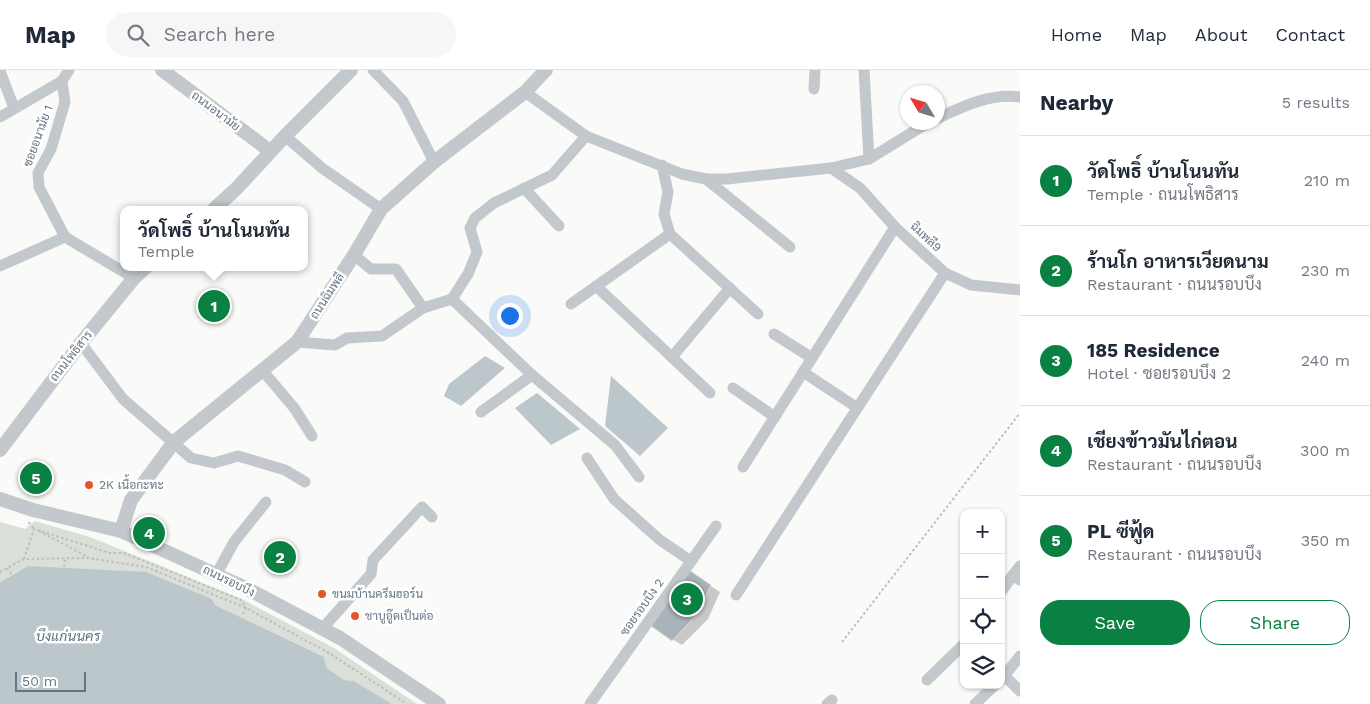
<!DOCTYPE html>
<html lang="en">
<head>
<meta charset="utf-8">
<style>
	body { margin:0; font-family:"Work Sans",Sarabun,sans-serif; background:#f6f6f7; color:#1f2937 }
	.controls { position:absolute; right:15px; bottom:15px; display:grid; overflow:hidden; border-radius:10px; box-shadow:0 1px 4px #0004 }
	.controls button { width:45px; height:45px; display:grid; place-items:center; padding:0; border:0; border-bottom:1px solid #e0e1e3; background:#fff; color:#1f2937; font:25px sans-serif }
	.compass { position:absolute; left:900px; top:15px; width:45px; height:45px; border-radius:50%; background:#fff; box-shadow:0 1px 4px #0004; rotate:308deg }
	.scale { position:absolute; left:15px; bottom:12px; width:71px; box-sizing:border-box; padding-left:5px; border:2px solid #657683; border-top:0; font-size:14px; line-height:18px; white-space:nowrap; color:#657683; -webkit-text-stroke:4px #fff; paint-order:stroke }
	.you { position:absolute; left:509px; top:245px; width:18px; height:18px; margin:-12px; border:4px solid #fff; border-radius:50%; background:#1a73e8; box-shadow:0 0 0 8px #1a73e833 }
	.badge { display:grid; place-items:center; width:32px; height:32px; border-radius:50%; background:#0b8043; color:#fff; font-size:16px; font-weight:700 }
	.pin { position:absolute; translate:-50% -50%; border:2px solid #fff; box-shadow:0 1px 5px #0006 }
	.popup { position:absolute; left:120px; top:136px; width:188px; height:65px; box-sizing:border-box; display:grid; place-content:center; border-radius:10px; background:#fff; filter:drop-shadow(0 1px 4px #0005); font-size:16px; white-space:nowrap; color:#747a83 }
	.popup b { font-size:19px; color:#1f2937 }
	.popup::after { content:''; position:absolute; left:50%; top:100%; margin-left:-10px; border:10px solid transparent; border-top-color:#fff }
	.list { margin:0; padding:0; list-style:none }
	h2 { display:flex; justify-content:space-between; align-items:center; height:65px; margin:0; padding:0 20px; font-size:21px }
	h2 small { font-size:16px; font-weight:400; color:#747a83 }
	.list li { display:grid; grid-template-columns:32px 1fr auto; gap:15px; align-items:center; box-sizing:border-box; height:90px; padding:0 20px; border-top:1px solid #e0e1e3 }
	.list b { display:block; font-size:19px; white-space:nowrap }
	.list p { margin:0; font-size:16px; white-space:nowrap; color:#747a83 }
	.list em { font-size:16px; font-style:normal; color:#747a83 }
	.actions { display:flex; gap:10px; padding:15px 20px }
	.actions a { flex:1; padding:11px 0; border:1px solid #0b8043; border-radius:20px; text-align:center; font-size:18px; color:#0b8043 }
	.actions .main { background:#0b8043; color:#fff }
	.icon { flex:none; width:28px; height:28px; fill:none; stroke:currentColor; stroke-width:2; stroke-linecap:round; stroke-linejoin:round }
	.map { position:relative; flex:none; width:1020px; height:634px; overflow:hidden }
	header { display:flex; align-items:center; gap:30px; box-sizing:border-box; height:70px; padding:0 25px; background:#fff; border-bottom:1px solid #e0e1e3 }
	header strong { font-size:24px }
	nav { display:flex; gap:28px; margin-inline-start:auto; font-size:18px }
	.search { width:350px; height:45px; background:#f6f6f7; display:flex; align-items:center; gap:12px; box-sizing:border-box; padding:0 18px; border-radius:28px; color:#747a83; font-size:19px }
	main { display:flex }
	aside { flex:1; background:#fff }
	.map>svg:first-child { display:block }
</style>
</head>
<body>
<header>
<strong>Map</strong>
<div class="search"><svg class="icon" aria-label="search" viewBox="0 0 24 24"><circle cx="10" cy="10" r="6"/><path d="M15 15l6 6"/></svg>Search here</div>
<nav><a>Home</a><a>Map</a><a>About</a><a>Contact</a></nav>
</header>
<main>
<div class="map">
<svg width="1020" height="634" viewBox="0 0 1020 634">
	<rect width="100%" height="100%" fill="#fafaf8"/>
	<path fill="#dadfd7" d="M35 451 90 467 242 529 334 578 417 634H392L354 611 344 610 327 598 324 587 215 535 212 529 18 501 0 512V452L25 459Z"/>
	<g fill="#bbc7cb">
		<path d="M485 286 505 298 461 336 444 326 449 314Z"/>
		<path d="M611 306 668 358 640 386 605 356Z"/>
		<path d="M537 323 580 359 551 375 515 338Z"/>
		<path d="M28 496 146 502 212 529 215 535 324 587 327 598 344 610 354 611 392 634H0V512Z"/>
	</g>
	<path fill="#0003" d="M699 508 720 522 708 549 682 575 672 569Z"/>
	<path fill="#aab3b9" stroke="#dcdcda" d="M689 500 711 515 698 543 672 571 651 556Z"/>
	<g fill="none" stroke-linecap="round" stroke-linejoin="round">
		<g stroke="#bbbfc2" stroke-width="2" stroke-dasharray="2.5 2.5" stroke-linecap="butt">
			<path d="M29 452 30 455 35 459"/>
			<path d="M39 461 88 487"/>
			<path d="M24 489 34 459 110 483H124L241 530 246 538 242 546"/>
			<path d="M64 497 65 488"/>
			<path d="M7 498 12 505"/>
			<path d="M0 502 24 489 88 488 146 497 246 538 329 583 407 634"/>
			<path d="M842 572 1020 343"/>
		</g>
		<g stroke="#c3c8cc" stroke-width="11">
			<path d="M373 0 403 31 434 92"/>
			<path d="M864 0 869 89"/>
			<path d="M0 1 14 38"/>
			<path d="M814 19 815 0"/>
			<path d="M525 22 586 66 682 104 706 109H727L831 98 869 89 929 52"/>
			<path d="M0 47 62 11"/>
			<path d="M938 48C964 36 990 23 1020 27"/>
			<path d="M285 66 322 98 381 139"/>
			<path d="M662 95 668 122 664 144 670 164 758 244"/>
			<path d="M831 98 860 118 895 157 945 203 971 215 1020 220"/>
			<path d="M706 109 790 177"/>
			<path d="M524 118 559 156"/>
			<path d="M65 167 39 117 38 103 51 79 65 32 62 11 69 0"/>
			<path d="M65 167 134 208"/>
			<path d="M354 185 371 199H396L423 238"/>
			<path d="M0 196 65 167"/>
			<path d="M596 216 710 323"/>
			<path d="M452 229 532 305 615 375 639 407"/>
			<path d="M571 234 670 164"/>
			<path d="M774 264 812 288"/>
			<path d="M297 272 335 275 347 268 382 266 423 238 452 229 468 204 477 182 470 158 475 148 494 133 552 105 586 66"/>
			<path d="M81 273 123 329 191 388 214 393 238 386 285 400 305 412"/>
			<path d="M672 287 730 218"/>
			<path d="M263 301 295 339 312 366"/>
			<path d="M803 302 856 337"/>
			<path d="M733 318 775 347"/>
			<path d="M481 342 532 305"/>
			<path d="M587 388 614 429 660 470 691 491"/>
			<path d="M743 397 895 157"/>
			<path d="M1020 496 1013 505 1020 510"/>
			<path d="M216 505 234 472 266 432"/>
			<path d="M1001 522 1013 505"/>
			<path d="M736 525 945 203"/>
			<path d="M322 559 371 504 373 490 422 437 432 447"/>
			<path d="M1001 602 1020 621"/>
			<path d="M927 610 964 574"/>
			<path d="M1001 610 1020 586"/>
			<path d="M590 634 716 456"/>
			<path d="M827 634 832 630"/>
			<path d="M975 634 995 615"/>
		</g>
		<g stroke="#c3c8cc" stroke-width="14">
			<path d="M162 0 270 81"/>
			<path d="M213 140 237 118 285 66 351 0"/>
			<path d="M0 380 81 273 134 208 146 197"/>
			<path d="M0 429 33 440 121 461 246 518 340 568 439 634"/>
			<path d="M121 461 131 430 174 372 297 272 354 185 381 139 434 92 525 22 546 0"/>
		</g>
	</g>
	<g fill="#e4572e" stroke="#fff" stroke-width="2">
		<circle cx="89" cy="415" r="5"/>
		<circle cx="322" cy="524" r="5"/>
		<circle cx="355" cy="546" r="5"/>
	</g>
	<g text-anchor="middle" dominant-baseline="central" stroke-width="5" stroke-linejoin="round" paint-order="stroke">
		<g font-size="12" fill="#657683" stroke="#fff">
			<text transform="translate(216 41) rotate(37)">ถนนอนามัย</text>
			<text transform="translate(38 66) rotate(-70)">ซอยอนามัย 1</text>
			<text transform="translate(926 167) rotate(43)">ฉิมพลี9</text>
			<text transform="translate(327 226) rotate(-57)">ถนนฉิมพลี</text>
			<text transform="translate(71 286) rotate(-52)">ถนนโพธิสาร</text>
			<text transform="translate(229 511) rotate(26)">ถนนรอบบึง</text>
			<text transform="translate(642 537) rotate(-55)">ซอยรอบบึง 2</text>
		</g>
		<g font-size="12" fill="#657683" stroke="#fff" text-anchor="start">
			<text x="99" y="415">2K เนื้อกะทะ</text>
			<text x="332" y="524">ขนมบ้านครีมฮอร์น</text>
			<text x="365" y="546">ชาบูอู๊ดเป็นต่อ</text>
		</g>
		<g font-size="14" font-style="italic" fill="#60757c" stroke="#fff">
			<text x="68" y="566">บึงแก่นนคร</text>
		</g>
	</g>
</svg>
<div class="controls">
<button>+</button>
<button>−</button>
<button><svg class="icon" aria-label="locate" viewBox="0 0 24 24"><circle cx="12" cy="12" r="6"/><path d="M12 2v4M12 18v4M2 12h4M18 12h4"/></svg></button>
<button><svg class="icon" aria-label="layers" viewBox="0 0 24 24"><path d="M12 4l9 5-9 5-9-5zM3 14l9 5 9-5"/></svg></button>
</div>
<svg class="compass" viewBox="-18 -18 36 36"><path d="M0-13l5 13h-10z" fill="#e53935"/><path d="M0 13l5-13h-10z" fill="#747a83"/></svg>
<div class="scale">50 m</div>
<div class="you"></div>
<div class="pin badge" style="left:214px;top:236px">1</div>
<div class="popup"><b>วัดโพธิ์ บ้านโนนทัน</b>Temple</div>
<div class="pin badge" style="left:280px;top:487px">2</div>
<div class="pin badge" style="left:687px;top:529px">3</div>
<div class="pin badge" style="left:149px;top:463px">4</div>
<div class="pin badge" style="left:36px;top:408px">5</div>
</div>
<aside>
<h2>Nearby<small>5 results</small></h2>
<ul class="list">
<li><span class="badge">1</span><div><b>วัดโพธิ์ บ้านโนนทัน</b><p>Temple · ถนนโพธิสาร</p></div><em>210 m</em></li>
<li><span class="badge">2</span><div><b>ร้านโก อาหารเวียดนาม</b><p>Restaurant · ถนนรอบบึง</p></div><em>230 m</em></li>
<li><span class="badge">3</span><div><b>185 Residence</b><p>Hotel · ซอยรอบบึง 2</p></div><em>240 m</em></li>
<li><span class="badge">4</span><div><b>เชียงข้าวมันไก่ตอน</b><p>Restaurant · ถนนรอบบึง</p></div><em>300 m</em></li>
<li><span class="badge">5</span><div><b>PL ซีฟู้ด</b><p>Restaurant · ถนนรอบบึง</p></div><em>350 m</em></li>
</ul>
<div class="actions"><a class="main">Save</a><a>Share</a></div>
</aside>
</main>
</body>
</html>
